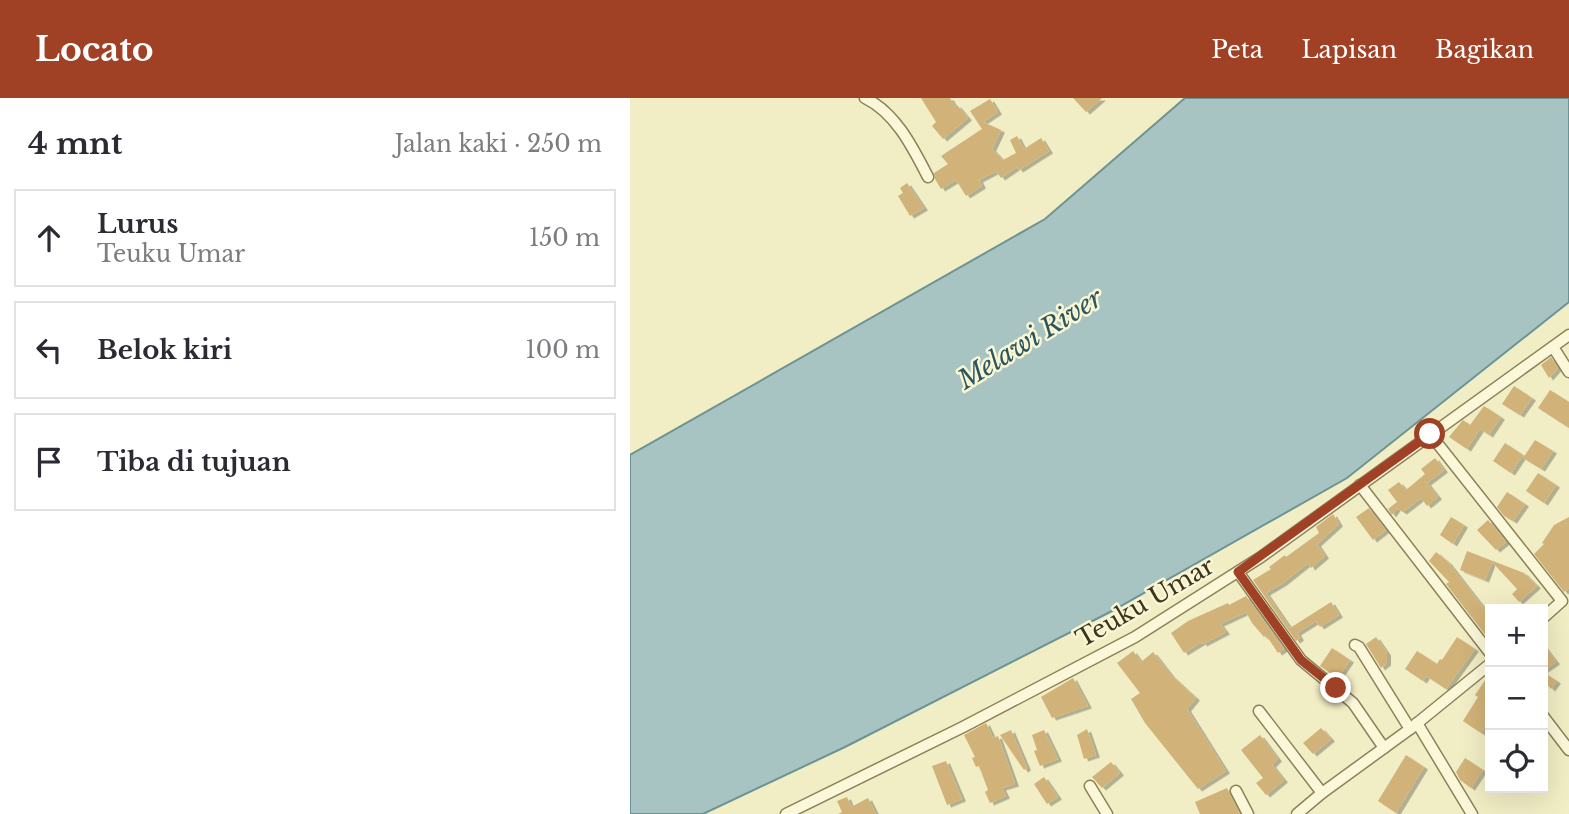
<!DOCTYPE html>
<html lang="id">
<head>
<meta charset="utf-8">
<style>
	body { margin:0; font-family:"Libre Baskerville",serif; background:#f2f2f3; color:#2b2b33 }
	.controls { position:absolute; right:21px; bottom:21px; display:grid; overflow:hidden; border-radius:0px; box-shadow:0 7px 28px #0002 }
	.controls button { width:63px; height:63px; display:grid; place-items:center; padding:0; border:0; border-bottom:2px solid #e1e1e2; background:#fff; color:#2b2b33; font:35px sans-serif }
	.stop { position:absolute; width:21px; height:21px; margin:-16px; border:5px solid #a04126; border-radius:50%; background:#fff }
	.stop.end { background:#a04126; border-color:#fff; box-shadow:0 2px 7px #0008 }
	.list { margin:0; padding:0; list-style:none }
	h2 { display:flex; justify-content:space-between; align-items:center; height:91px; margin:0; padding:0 28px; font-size:30px }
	h2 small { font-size:23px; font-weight:400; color:#7c7c81 }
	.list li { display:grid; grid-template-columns:46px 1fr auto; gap:21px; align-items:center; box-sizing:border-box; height:98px; margin:0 14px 14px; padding:0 14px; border:2px solid #e1e1e2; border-radius:0px }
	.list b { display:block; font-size:26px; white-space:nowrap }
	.list p { margin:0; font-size:23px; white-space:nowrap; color:#7c7c81 }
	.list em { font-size:23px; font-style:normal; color:#7c7c81 }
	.icon { flex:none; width:38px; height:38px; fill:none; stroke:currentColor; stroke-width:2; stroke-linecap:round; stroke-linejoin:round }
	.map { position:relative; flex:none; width:939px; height:716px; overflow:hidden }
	header { display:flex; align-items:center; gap:42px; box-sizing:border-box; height:98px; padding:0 35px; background:#a04126; color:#fff }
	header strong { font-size:33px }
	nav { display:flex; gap:38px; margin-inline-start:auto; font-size:24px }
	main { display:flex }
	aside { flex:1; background:#fff }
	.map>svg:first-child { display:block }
</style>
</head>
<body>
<header>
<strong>Locato</strong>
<nav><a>Peta</a><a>Lapisan</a><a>Bagikan</a></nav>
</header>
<main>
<aside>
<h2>4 mnt<small>Jalan kaki · 250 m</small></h2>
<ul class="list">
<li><svg class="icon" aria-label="ahead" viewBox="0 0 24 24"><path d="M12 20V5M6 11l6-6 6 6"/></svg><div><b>Lurus</b><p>Teuku Umar</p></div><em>150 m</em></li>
<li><svg class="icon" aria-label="left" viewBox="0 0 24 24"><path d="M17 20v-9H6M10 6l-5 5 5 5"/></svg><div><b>Belok kiri</b></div><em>100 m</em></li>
<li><svg class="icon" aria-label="arrive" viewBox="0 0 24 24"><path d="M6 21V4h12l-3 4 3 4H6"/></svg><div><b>Tiba di tujuan</b></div></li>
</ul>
</aside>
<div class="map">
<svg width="939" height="716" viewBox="0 0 939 716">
	<defs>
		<filter id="shadow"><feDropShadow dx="4" dy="2.5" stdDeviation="0" flood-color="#0004"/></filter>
	</defs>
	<rect width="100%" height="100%" fill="#f1eec5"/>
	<path fill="#a7c4c2" stroke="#6d9392" stroke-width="2" d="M555 0H939V204L717 380 482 513 215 649 73 716H0V357L415 121Z"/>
	<g fill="#d1b279" filter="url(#shadow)">
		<path d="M291 0H320L325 9 327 7 338 20 313 41 302 28 306 24Z"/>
		<path d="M443 0H472L456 14Z"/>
		<path d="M360 1 368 14 353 24 371 32 362 51 373 62 386 55 380 42 387 38 394 51 411 40 419 53 389 72 387 69 371 80 366 73 349 82 352 88 336 98 326 82 311 91 305 81 304 75 318 66 311 58 352 31 340 13Z"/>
		<path d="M277 85 294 110 280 118 268 98 273 95 270 90Z"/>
		<path d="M921 259 928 270 919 280 911 267Z"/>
		<path d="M884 288 902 300 890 317 872 306Z"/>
		<path d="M920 292 939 304V330L908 310Z"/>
		<path d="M854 308 871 319 859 337 850 331 837 351 819 339 833 322 840 327Z"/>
		<path d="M905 342 923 353 911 371 893 360Z"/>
		<path d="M875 345 893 357 881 375 863 363Z"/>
		<path d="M805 360 814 372 797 385 808 399 797 408 791 400 773 414 767 410 762 417 758 411 767 404 758 392 769 384 776 392 795 376 791 371Z"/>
		<path d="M908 375 926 387 914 405 896 393Z"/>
		<path d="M877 394 895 406 883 423 874 418 867 409Z"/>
		<path d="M739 410 756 432 743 442 726 419Z"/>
		<path d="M703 416 709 426 687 446 695 458 681 470 678 465 653 485 636 495 660 530 701 504 709 517 690 529 686 523 667 535 670 540 666 543 623 482 641 471 639 469 655 457 656 459 689 435 686 429Z"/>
		<path d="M821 419 834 427 823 446 810 437Z"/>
		<path d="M939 419V490L934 494 904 456 914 446 912 445 924 427Z"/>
		<path d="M858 422 876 444 866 452 847 432Z"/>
		<path d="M837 453 894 475 907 488 889 504 882 496 887 491 862 464 855 482 830 472Z"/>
		<path d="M806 454 818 464 860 518V543L816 486 819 484 799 463Z"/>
		<path d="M616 498 654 551 648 555 636 537 634 539 622 525 616 514 590 526 596 534 573 546 572 544 554 555 541 535 558 523 598 505 599 507Z"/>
		<path d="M746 539 757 555V565L751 570 736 546Z"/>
		<path d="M827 539 845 551 816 591 796 578 793 583 775 571 787 553 807 566 810 561 812 562Z"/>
		<path d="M913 547 926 564 913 573Z"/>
		<path d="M702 550 720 562 708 580 690 568Z"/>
		<path d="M503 553 511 564 523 554 541 577 566 600 557 611 596 673 568 691 515 625 501 601 510 595 487 565Z"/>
		<path d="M913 574 927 583 921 591 913 582Z"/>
		<path d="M860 575V620L851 635 833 623 848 599 845 597Z"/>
		<path d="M443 580 458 608 422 620 411 599Z"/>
		<path d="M356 625 363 640 368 638 385 686 372 690 376 698 360 705 355 694 358 692 349 668 346 669 342 660 345 659 334 637Z"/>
		<path d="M691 630 701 641 683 656 673 645Z"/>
		<path d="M457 631 466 657 454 661 447 637Z"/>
		<path d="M381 632 397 670 394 672 370 637Z"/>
		<path d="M414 632 428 661 410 668 404 653 407 652 402 637Z"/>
		<path d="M630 637 648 661 642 667 654 682 636 697 626 685 633 680 611 652Z"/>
		<path d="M776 657 794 669 766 715 748 703Z"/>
		<path d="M835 660 853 672 841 690 830 682 826 674Z"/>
		<path d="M316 663 332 701 317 707 302 668Z"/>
		<path d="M481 664 490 675 472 690 462 679Z"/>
		<path d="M414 679 428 699 417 706 404 686Z"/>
		<path d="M597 690 610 716H570L565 704Z"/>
		<path d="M217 699 221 709 238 700 246 716H208L212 714 207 703Z"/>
	</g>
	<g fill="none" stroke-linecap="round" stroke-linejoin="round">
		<defs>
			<g id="minor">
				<path d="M235 0C266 15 283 50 298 79"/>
				<path d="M923 249 939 274"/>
				<path d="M800 336 932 503 913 520"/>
				<path d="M730 387 860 555"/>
				<path d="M608 474 671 562 723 605 754 650"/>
				<path d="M725 547 729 549 780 631"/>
				<path d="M629 613 692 695 780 631 860 566"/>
				<path d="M913 618 939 652"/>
				<path d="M787 625 842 716"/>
				<path d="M460 688 477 716"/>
				<path d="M606 693 618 716"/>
				<path d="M156 716 333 629 505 539 631 459 939 237"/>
				<path d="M667 716 692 695"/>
			</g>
		</defs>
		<use href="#minor" stroke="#8d815a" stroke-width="13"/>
		<use href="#minor" stroke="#fbf8d9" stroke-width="10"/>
	</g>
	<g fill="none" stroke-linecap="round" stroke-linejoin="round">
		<path stroke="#a04126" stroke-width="9" d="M706 590 671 562 608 474 800 336"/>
	</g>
	<g text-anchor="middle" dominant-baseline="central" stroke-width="5" stroke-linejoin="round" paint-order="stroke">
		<g font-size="24" fill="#3d341e" stroke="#f8f6d5">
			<text transform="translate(515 504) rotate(-30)">Teuku Umar</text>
		</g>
		<g font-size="26" font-style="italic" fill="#2d555d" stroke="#f8f6d5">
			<text transform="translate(400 241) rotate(-32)">Melawi River</text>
		</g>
	</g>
</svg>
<div class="controls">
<button>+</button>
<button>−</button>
<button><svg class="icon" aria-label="locate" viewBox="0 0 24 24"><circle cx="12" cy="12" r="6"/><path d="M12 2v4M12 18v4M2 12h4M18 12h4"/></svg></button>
</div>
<div class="stop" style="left:800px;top:336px"></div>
<div class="stop end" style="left:706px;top:590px"></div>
</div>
</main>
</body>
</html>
